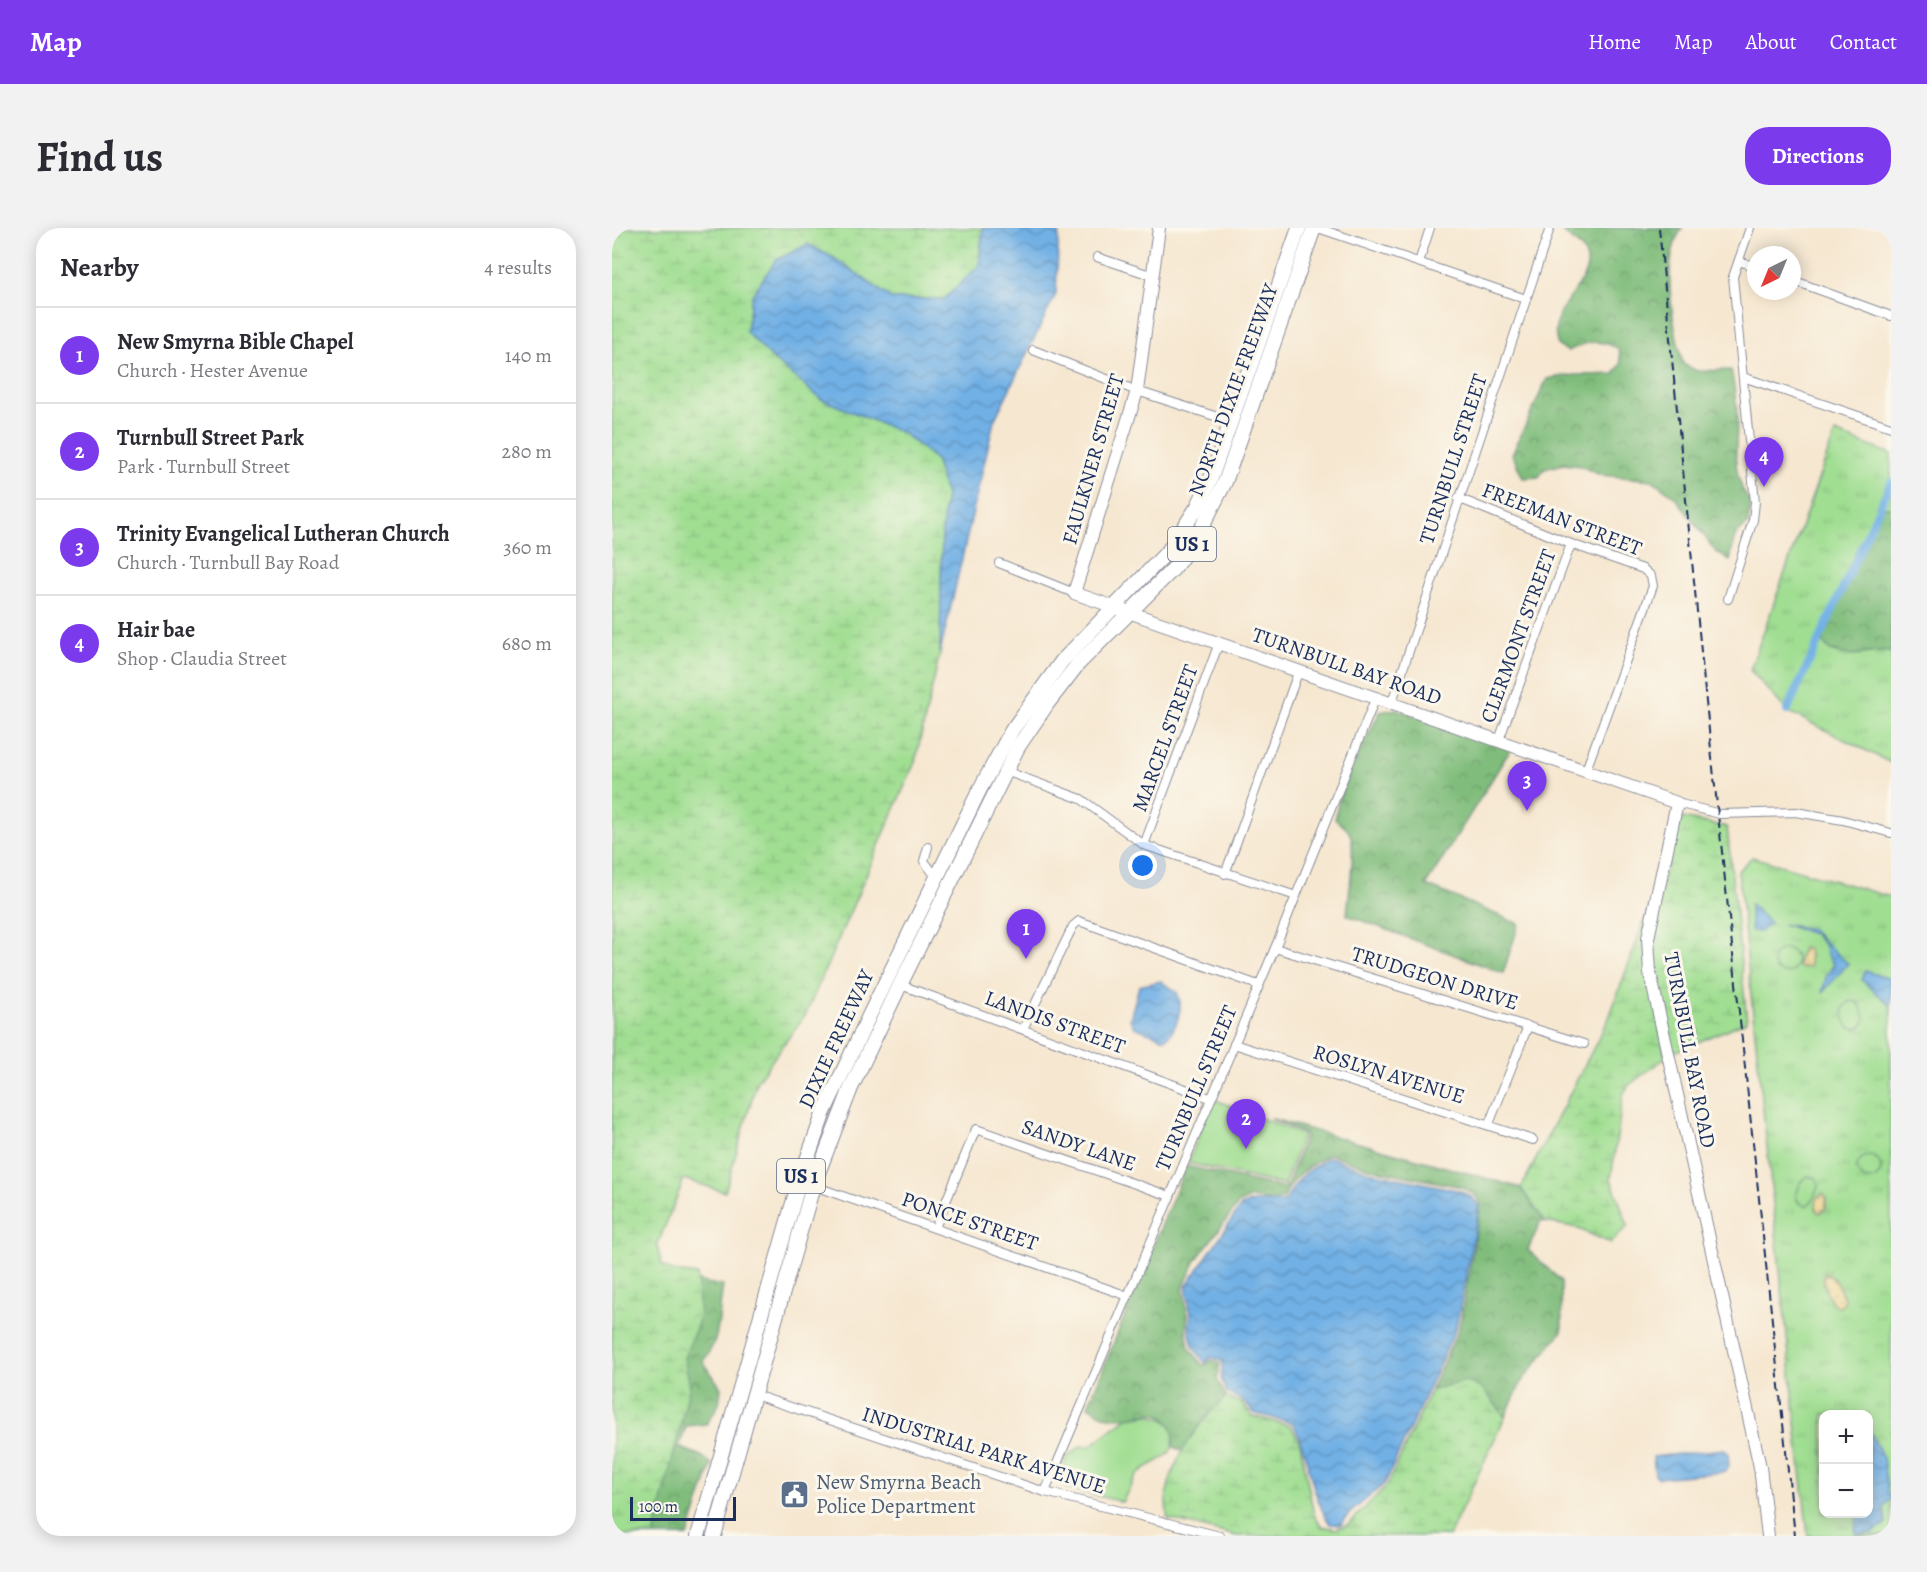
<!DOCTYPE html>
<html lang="en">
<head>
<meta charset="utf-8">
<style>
	body { margin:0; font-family:Alegreya,serif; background:#f2f2f3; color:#2b2b33 }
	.controls { position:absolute; right:18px; bottom:18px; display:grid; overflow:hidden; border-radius:12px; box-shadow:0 3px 15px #0003 }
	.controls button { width:54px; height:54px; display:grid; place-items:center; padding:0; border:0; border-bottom:2px solid #e1e1e2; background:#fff; color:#2b2b33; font:30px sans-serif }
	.compass { position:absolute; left:1135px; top:18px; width:54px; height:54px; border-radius:50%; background:#fff; box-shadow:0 3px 15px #0003; rotate:223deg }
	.scale { position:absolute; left:18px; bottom:15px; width:106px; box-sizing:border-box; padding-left:6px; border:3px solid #1b2f5e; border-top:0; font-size:16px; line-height:21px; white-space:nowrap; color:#1b2f5e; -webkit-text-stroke:4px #fbf7ec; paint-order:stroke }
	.you { position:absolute; left:531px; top:638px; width:21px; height:21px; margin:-15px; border:4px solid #fff; border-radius:50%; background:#1a73e8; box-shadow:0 0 0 9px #1a73e833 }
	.badge { display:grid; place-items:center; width:39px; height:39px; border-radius:50%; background:#7c3aed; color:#fff; font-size:20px; font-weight:700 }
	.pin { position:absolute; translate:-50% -50px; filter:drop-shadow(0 2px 3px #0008) }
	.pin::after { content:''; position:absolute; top:32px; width:21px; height:18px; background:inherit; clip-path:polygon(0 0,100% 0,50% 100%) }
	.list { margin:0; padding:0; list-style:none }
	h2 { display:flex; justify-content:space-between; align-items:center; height:78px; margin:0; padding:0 24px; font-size:26px }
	h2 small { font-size:20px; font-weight:400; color:#7c7c81 }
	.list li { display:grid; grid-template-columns:39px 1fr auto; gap:18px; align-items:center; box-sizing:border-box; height:96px; padding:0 24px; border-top:2px solid #e1e1e2 }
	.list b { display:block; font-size:22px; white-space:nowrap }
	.list p { margin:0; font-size:20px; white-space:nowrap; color:#7c7c81 }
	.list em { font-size:20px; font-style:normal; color:#7c7c81 }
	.map { position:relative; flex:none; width:1279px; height:1308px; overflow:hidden; border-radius:24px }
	header { display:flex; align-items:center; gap:36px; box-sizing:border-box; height:84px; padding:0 30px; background:#7c3aed; color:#fff }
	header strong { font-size:28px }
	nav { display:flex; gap:33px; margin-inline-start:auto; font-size:21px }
	.intro { display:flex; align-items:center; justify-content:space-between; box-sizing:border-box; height:144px; padding:0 36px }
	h1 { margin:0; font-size:42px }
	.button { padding:15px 27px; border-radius:24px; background:#7c3aed; color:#fff; font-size:21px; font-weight:700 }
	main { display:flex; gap:36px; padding:0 36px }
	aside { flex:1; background:#fff; border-radius:24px; box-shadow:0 3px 15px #0003 }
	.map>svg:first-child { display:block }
</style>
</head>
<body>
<header>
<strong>Map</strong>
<nav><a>Home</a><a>Map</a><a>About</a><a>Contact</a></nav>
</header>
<div class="intro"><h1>Find us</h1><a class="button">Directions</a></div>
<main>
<aside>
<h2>Nearby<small>4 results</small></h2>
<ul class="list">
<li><span class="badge">1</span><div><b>New Smyrna Bible Chapel</b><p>Church · Hester Avenue</p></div><em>140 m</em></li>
<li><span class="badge">2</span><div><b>Turnbull Street Park</b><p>Park · Turnbull Street</p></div><em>280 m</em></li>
<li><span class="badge">3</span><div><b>Trinity Evangelical Lutheran Church</b><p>Church · Turnbull Bay Road</p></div><em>360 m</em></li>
<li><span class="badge">4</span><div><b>Hair bae</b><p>Shop · Claudia Street</p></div><em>680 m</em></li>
</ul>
</aside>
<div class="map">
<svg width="1279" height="1308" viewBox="0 0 1279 1308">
	<defs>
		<pattern id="grass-tufts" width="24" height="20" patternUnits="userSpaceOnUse" patternTransform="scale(1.5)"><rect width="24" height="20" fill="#a0de92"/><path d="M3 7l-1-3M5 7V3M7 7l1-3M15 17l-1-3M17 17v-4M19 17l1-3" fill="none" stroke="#89bf80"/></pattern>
		<pattern id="forest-crowns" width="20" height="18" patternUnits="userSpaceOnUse" patternTransform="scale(1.5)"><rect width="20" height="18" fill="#80bd7c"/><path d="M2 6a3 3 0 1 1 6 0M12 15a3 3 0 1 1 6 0" fill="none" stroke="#689a69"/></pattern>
		<pattern id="wetland-marsh" width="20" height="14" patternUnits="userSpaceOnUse" patternTransform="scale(1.5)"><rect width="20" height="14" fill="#a0de92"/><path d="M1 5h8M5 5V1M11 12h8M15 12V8" fill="none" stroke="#89bf80"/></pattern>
		<pattern id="sand-dots" width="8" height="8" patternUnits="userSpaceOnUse" patternTransform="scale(1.5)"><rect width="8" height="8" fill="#eeda9e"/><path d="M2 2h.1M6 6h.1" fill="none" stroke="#ccbb8a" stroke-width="1.8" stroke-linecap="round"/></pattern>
		<pattern id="water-waves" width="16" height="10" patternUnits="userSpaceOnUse" patternTransform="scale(1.5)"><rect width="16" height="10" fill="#71b0e5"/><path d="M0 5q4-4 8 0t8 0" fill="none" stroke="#5c90bd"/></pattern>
	</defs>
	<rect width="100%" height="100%" fill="#fbf7ec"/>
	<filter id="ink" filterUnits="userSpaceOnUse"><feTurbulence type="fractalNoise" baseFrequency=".0167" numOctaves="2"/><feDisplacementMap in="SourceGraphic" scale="12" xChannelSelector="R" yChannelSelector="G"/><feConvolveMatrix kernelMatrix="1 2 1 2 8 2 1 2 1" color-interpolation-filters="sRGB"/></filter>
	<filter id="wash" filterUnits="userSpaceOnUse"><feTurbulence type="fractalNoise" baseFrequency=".008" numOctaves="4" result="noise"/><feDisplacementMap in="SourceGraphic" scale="24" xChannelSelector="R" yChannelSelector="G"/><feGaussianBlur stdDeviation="1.35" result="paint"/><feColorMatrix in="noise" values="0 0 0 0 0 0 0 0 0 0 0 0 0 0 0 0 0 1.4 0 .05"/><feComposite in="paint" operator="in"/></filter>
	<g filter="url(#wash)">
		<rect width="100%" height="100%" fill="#f6e7d0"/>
		<g fill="url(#grass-tufts)" stroke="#5e8678" stroke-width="1.5" fill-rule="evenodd">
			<path d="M1223 205 1279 226V535L1175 483 1138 442Z"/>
			<path d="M1140 629 1279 669V1308H1196L1126 643ZM1212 1186H1256V1286H1212Z"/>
		</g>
		<g fill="url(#forest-crowns)" stroke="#4e766d" stroke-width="1.5">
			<path d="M953 0H1070C1048 34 1061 98 1071 136L1085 143 1119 142C1122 157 1125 173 1125 189 1125 223 1118 246 1139 276L1136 296 1123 308 1118 333 1104 324 1063 269 1040 252 988 247 969 238 951 236 932 241 927 249 911 250 900 226 935 151C958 145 979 148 1002 146L1009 136 1007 121C986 110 977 113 956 123L946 118C930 75 995 51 969 20 964 14 957 10 951 4Z"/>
			<path d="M1270 279H1279V424C1259 422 1238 432 1220 423 1214 421 1212 413 1206 409Z"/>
			<path d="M784 481 899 521 814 657 907 696 891 745 735 687C736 670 745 615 737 604 734 599 728 595 723 591L727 571 741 537 768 484Z"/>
			<path d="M657 890 909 960 933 994 929 993 916 1022 949 1053 950 1103 910 1153 893 1189C864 1152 865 1150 819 1162L847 1100 869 976 863 967 850 959 760 941 718 926C699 936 679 949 672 970L661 973 638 970 627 975 584 1032 571 1060 576 1087 574 1103 577 1119 591 1138 600 1132 608 1136 605 1151 614 1169 588 1197 572 1224 560 1218C559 1164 526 1195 498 1189 490 1188 483 1182 476 1178L574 938 671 960 675 958 694 906Z"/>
			<path d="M85 1053 111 1058C105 1088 111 1108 91 1133L109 1160 107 1176 95 1196 74 1198 67 1219 89 1228 100 1236 76 1308H25L60 1155 80 1110Z"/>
		</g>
		<g fill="url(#wetland-marsh)" stroke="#5e8678" stroke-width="1.5">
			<path d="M0 0H371L367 38 333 71H280L230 35 196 16 256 190 291 205 323 231 334 267 330 302 328 425 303 534 194 786 145 853 113 964 72 951 45 1018 50 1038 63 1044 85 1047 88 1090 72 1130 78 1157 42 1308H0Z"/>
			<path d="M1070 590 1115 599 1135 793 1060 825C1054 798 1045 771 1042 744 1036 697 1054 634 1070 590Z"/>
			<path d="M1041 669 1032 711 1053 830 1017 857 1011 866 999 951 1016 998 999 1015 962 999 933 994 909 960 997 790Z"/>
			<path d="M854 1153 871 1161 893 1189 837 1308H625L556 1291C546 1248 584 1196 614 1169L630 1175 640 1188 679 1198 688 1215 702 1287 710 1298 724 1301 736 1297 776 1256 819 1162Z"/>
		</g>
		<g fill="url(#sand-dots)" stroke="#84847e" stroke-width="1.5">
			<path d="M1190 720 1196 721 1198 739 1188 740 1186 737Z"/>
			<path d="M1211 965 1214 970V981L1207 985 1204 981 1205 970Z"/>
			<path d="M1213 1044 1224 1053 1233 1073 1228 1079 1223 1078C1217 1070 1208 1054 1213 1044Z"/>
		</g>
		<g fill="#a0de92" stroke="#5e8678" stroke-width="1.5">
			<circle cx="1173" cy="733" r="12"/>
			<path d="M1239 773 1247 775 1253 789 1252 796 1245 801 1237 799C1229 790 1228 779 1239 773Z"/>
			<path d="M601 871 691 907 672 957 576 935Z"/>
			<circle cx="1257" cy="940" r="12"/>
			<path d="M1195 948 1204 950 1207 956 1200 973 1194 978 1186 974 1184 968 1189 953Z"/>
			<path d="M536 1187C547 1190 558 1190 561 1204 567 1236 534 1231 523 1250 518 1258 515 1266 510 1274L454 1260 449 1245 455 1229 469 1218H478L515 1190Z"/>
		</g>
		<g fill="url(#water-waves)" stroke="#4670a2" stroke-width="1.5">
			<path d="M371 0H447L444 66 382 193 328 425 330 302 334 267 323 231 291 205 209 171 163 133 134 104 140 67 164 32 196 16 230 35 280 71H332L367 38Z"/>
			<path d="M1138 676 1158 695 1148 704 1139 703Z"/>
			<path d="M1170 696 1199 701 1236 736 1210 765 1215 746 1222 737 1215 727 1213 718 1202 706Z"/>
			<path d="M1253 743 1279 751V778L1250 752Z"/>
			<path d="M549 753C553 757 562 761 565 765 573 778 564 803 553 811L522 799 518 791 527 758Z"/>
			<path d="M718 929 758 944 849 963 861 970 867 979 844 1100 773 1255 737 1286 729 1297 718 1296C698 1266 698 1228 681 1195L642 1185 632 1173 615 1165 609 1150 611 1134 600 1129 593 1135 581 1118 577 1102 579 1086 574 1059 629 978C643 970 659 977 674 973 682 952 699 939 718 929Z"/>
			<path d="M1257 1201 1271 1230 1276 1266 1279 1269 1272 1279 1274 1296 1260 1305 1245 1306 1243 1302 1246 1286H1256Z"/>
			<path d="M1112 1221 1116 1225 1117 1238 1113 1244 1046 1250 1043 1247 1041 1229Z"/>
		</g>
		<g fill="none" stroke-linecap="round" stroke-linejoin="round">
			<path stroke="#71b0e5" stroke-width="8" d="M1175 483 1279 254"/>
		</g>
	</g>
	<g filter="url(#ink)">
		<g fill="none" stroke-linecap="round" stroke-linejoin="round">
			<defs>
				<g id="street">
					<path d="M706 0 914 71"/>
					<path d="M485 29 541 48"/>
					<path d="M1127 33 1144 39"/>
					<path d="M807 34 818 0"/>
					<path d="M1180 52 1279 88"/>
					<path d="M421 122 525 163 621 194"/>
					<path d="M1131 149 1279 199"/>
					<path d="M846 270 959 316 1031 341 1039 348 1041 358 974 542"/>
					<path d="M387 335 462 365"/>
					<path d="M1116 371 1141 292 1143 274 1121 49 1138 0"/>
					<path d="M780 474 938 0"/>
					<path d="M887 512 959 316"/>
					<path d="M391 542 469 571 532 617 684 668"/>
					<path d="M1065 575 1108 586 1184 584 1231 592 1279 605"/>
					<path d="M532 617 607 415"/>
					<path d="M316 619 312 633 325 650"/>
					<path d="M613 646 687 442"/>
					<path d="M663 720 972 816"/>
					<path d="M286 756 598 870"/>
					<path d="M411 801 461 698 467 693 646 757"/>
					<path d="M622 816 921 912"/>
					<path d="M877 896 916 798"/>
					<path d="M199 957 516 1068"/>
					<path d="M323 1000 364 901 558 968"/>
					<path d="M140 1166 433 1264 608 1308"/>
					<path d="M433 1264 663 720 764 469"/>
				</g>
				<path id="secondary" d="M547 0 525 163 462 365 1065 575 1036 710 1038 745 1148 1239 1156 1308"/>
				<g id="primary">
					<path d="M86 1308 187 954 212 884 257 788 368 561 400 502 450 433 557 322 586 278 599 250 687 0"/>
					<path d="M102 1308 201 958 239 860 288 757 406 519 435 476 466 436 562 340 586 307 613 254 702 0"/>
				</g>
			</defs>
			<use href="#street" stroke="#888b97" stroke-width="10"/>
			<use href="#secondary" stroke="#888b97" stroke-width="14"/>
			<use href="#primary" stroke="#888b97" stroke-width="16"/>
			<use href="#street" stroke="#fff" stroke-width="8"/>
			<use href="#secondary" stroke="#fff" stroke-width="12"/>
			<use href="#primary" stroke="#fff" stroke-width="14"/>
			<path stroke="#1b2f5e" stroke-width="2" stroke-dasharray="9 4.5" stroke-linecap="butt" d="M1047 0 1094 474 1183 1308"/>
		</g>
	</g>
	<defs>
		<symbol id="civic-square" viewBox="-11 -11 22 22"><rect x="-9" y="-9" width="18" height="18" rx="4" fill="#5c6f8a" stroke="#fbf7ec"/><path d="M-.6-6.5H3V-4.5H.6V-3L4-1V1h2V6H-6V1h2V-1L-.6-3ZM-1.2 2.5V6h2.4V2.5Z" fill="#fff"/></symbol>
	</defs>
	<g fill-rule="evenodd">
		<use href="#civic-square" x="166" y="1250" width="33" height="33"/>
	</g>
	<g text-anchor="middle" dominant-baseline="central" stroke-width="6" stroke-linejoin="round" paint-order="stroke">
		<g fill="#fbf7ec" stroke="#5e6b89" stroke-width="1.5">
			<rect x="556" y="299" width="48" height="34" rx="4.5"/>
			<rect x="165" y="931" width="48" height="34" rx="4.5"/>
		</g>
		<g font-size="20" font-weight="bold" fill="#1b2f5e">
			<text x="580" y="316">US 1</text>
			<text x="189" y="948">US 1</text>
		</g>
		<g font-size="21" fill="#1b2f5e" stroke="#fbf7ec">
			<text transform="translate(621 162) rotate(-70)">NORTH DIXIE FREEWAY</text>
			<text transform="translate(481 231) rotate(-74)">FAULKNER STREET</text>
			<text transform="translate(841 231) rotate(-72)">TURNBULL STREET</text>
			<text transform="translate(950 291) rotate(21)">FREEMAN STREET</text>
			<text transform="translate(906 408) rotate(-70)">CLERMONT STREET</text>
			<text transform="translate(735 438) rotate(19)">TURNBULL BAY ROAD</text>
			<text transform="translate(553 510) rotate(-70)">MARCEL STREET</text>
			<text transform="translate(823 750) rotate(17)">TRUDGEON DRIVE</text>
			<text transform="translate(443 794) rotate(20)">LANDIS STREET</text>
			<text transform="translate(224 811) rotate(-65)">DIXIE FREEWAY</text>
			<text transform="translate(1078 822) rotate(79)">TURNBULL BAY ROAD</text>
			<text transform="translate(777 846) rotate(17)">ROSLYN AVENUE</text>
			<text transform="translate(584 860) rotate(-67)">TURNBULL STREET</text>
			<text transform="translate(467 917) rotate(19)">SANDY LANE</text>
			<text transform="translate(358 993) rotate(19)">PONCE STREET</text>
			<text transform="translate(372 1222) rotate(17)">INDUSTRIAL PARK AVENUE</text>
		</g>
		<g font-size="21" fill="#4e5e75" stroke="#fbf7ec" text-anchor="start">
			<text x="204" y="1254">New Smyrna Beach<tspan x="204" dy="24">Police Department</tspan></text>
		</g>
	</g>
</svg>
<div class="controls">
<button>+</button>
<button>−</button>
</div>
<svg class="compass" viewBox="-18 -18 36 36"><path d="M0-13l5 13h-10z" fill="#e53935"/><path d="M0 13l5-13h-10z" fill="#7c7c81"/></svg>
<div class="scale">100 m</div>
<div class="you"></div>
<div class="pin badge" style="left:414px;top:731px">1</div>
<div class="pin badge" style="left:634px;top:921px">2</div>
<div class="pin badge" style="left:915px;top:583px">3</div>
<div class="pin badge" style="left:1152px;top:259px">4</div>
</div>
</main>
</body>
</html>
